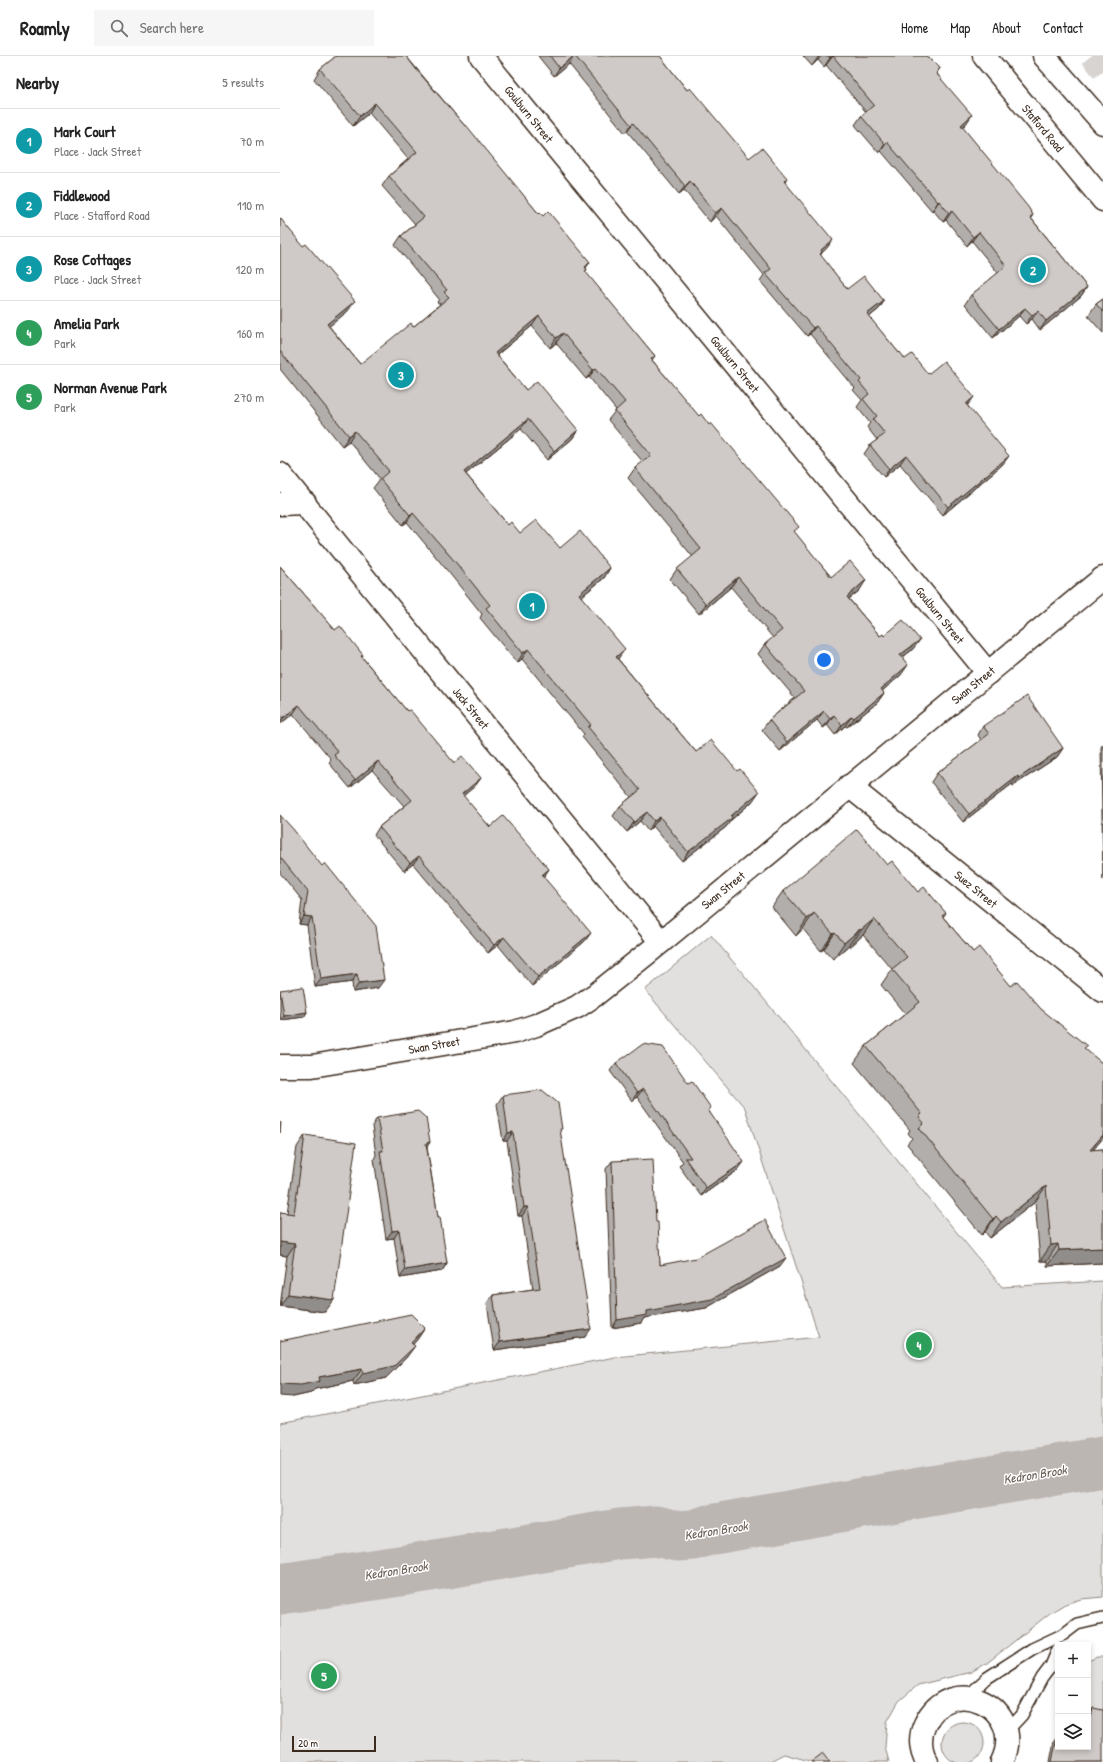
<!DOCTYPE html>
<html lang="en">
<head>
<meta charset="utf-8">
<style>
	body { margin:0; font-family:"Patrick Hand",sans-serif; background:#f6f6f6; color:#222 }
	.controls { position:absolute; right:12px; bottom:12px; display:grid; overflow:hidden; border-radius:0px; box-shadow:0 2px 6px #0003 }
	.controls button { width:36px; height:36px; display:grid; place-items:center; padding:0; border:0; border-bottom:1px solid #e0e0e0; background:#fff; color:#222; font:20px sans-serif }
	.scale { position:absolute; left:12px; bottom:10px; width:84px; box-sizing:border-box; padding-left:4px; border:2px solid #3b2a1e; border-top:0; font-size:11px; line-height:14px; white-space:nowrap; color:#3b2a1e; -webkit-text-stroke:3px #fff; paint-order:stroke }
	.you { position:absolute; left:544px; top:604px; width:14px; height:14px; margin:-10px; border:3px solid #fff; border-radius:50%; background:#1a73e8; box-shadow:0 0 0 6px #1a73e833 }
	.badge { display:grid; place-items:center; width:26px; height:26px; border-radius:50%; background:#b45309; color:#fff; font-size:13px; font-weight:700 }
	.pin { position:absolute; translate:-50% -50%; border:2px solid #fff; box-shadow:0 1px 4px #0006 }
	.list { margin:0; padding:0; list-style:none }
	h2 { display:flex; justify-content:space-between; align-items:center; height:52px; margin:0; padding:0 16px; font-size:17px }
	h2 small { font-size:13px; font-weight:400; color:#767676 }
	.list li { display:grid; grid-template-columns:26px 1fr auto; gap:12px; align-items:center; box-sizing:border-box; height:64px; padding:0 16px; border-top:1px solid #e0e0e0 }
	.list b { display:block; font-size:15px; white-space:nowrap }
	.list p { margin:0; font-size:13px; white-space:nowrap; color:#767676 }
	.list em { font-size:13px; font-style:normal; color:#767676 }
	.icon { flex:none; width:22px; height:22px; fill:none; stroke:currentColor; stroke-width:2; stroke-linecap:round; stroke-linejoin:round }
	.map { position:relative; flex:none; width:823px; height:1706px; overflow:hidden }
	header { display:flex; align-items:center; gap:24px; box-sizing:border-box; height:56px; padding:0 20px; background:#fff; border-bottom:1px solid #e0e0e0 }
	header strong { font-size:19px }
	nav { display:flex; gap:22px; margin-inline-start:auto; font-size:14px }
	.search { width:280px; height:36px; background:#f6f6f6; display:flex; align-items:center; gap:10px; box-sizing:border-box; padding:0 14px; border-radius:0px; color:#767676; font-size:15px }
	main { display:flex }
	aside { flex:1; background:#fff }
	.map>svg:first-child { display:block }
</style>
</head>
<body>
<header>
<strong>Roamly</strong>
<div class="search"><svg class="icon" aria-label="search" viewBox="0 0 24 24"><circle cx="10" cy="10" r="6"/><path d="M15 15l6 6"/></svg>Search here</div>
<nav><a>Home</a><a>Map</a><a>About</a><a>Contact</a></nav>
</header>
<main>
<aside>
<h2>Nearby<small>5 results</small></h2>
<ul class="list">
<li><span class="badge" style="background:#0f9aa8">1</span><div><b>Mark Court</b><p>Place · Jack Street</p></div><em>70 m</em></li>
<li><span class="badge" style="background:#0f9aa8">2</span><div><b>Fiddlewood</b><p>Place · Stafford Road</p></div><em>110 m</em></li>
<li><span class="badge" style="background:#0f9aa8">3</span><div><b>Rose Cottages</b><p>Place · Jack Street</p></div><em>120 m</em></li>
<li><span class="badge" style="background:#2e9e5b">4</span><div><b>Amelia Park</b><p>Park</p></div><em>160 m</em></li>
<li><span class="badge" style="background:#2e9e5b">5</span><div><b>Norman Avenue Park</b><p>Park</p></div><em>270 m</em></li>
</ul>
</aside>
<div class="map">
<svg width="823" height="1706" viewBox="0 0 823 1706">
	<rect width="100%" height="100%" fill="#fff"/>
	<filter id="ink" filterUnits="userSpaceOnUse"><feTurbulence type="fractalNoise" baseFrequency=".025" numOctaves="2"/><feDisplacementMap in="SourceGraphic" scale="8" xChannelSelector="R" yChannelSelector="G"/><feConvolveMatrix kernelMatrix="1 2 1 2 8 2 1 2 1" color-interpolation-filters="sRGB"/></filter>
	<g filter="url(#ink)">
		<g fill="#e2e0de" stroke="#8e857e">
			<path d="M431 879 722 1231 823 1225V1541L801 1543 785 1548 770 1557 707 1607 691 1616 638 1629 619 1645 607 1666 605 1691 609 1706H533L504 1698 488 1706H0V1367L335 1301 539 1281 465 1052 365 934Z"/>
			<path d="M817 1601H823V1659L808 1666V1605Z"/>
			<circle cx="683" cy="1687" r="21"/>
		</g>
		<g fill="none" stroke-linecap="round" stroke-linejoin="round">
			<path stroke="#bcb6b3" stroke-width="51" d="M0 1533 126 1514 340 1478 376 1475 397 1480 413 1479 429 1474 639 1437 823 1406"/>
			<path stroke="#d8d4d2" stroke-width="22" stroke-dasharray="22 11" stroke-linecap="butt" d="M811 0 823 15"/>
			<defs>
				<g id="service">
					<path d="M687 1641 707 1622 752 1593 784 1578 797 1568 823 1562"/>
					<path d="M727 1675 742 1659 762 1622 771 1610 778 1593"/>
				</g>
				<g id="minor">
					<path d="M201 0 708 617"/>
					<path d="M0 418 381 886"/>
					<path d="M0 448 25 447"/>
					<path d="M569 730 823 935"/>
					<path d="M0 1010H32L235 976 256 969 297 951 315 939 369 896 823 522"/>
					<path d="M647 1706C640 1695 639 1680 645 1668 670 1614 748 1651 722 1706"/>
				</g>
				<path id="trunk" d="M704 0 823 144"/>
				<path id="motorway" d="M764 0 823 67"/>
			</defs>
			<use href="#service" stroke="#3b2a1e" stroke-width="14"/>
			<use href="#minor" stroke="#3b2a1e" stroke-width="25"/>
			<use href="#trunk" stroke="#3b2a1e" stroke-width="25"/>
			<use href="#motorway" stroke="#3b2a1e" stroke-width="25"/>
			<use href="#service" stroke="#fff" stroke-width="11"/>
			<use href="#minor" stroke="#fff" stroke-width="22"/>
			<use href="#trunk" stroke="#fff" stroke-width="22"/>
			<use href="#motorway" stroke="#fff" stroke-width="22"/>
		</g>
		<g fill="#b2aeab" stroke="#3b2a1e">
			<path d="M55 0H126L259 158 310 206 306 212 307 214 305 216 375 300 372 304 551 521 580 534 569 543 600 580H604L633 593 622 602 621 619 602 635 604 637 597 647 567 671 565 670 555 679 547 669 543 672 537 664 500 695 482 674 489 664 515 642 478 598 485 588 493 582 451 531 419 558 390 523 397 513 413 501 348 422 355 412 363 406 328 364 336 354 309 321 306 323 276 287 270 292 252 270 217 299 246 334 298 374 292 383 267 404 241 373 186 418 228 469 240 477 280 492 330 512 324 522 301 541 338 603 416 696 472 746 451 764 446 771 402 805 373 770 368 775 360 765 347 776 333 760 340 750 351 741 302 681 304 678 242 603 237 607 200 562 202 558 170 518 127 466 123 469 93 432 100 423 69 385 62 390 0 313V162L68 255 49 270 80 308 133 271 160 248 157 246 159 243 115 189 121 180 135 168 102 130 109 120 128 103 89 57 73 70 34 23 40 13 55 1Z"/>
			<path d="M258 0H380L407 34 469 102 507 122 505 125 547 192 540 199 567 233 604 245 599 253 589 261 619 297 625 303 648 318 688 350 723 408 663 459 620 408 604 421 584 398 590 389 597 384 587 371 590 367 577 351 582 344 573 334 575 332 530 278 527 280 480 225 484 219 436 160 430 166 404 134 399 138 347 75 345 77 289 8 274 20Z"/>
			<path d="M523 0H647L660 12 657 17 686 68 682 71 753 159 751 162 807 231 801 240 760 274 752 263 746 268 739 260 713 282 685 248 691 239 718 217 692 185 687 190 666 164 663 166 653 154 652 155 601 95 599 97 575 69 581 60 586 56 546 9 544 11 538 4 532 10Z"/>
			<path d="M823 243V277L808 260 816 248Z"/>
			<path d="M0 510 55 574 83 599 82 601 127 655 174 707 201 722 195 730 183 740 210 771 269 813 263 821 305 885 252 930 218 889 208 897 133 808 124 815 94 779 99 771 124 750 92 714 70 732 49 707 51 703 13 658 0 668Z"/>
			<path d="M703 670 783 692 777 701 733 730 732 728 683 766 651 726 657 717 701 684 698 679Z"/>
			<path d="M823 688V824L821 691Z"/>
			<path d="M0 759 98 932 73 936 72 926 35 931 27 869 19 868 22 844 0 817Z"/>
			<path d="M607 809 638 836 666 857 663 861 693 896 731 930 761 953 804 993 823 1008V1082L813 1094 823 1093V1207L767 1210V1205H760L755 1146 710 1182 705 1176 702 1179 627 1088 632 1082 628 1077 630 1074 574 1007 586 990 625 958 601 929 612 913 583 879 570 891 569 889 553 903 544 893 541 895 523 873 516 880 492 851 503 835Z"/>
			<path d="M0 934 27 956 24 961 1 964 0 959Z"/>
			<path d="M336 1007 408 1027 429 1055 458 1114 421 1140 399 1110 403 1106 357 1041 352 1045 330 1015Z"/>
			<path d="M223 1039 280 1075 305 1281 214 1294 207 1247 213 1239 253 1233 242 1160H238L227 1085H223L217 1048Z"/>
			<path d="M97 1062 150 1086 147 1091 158 1161 167 1207 162 1215 120 1222 114 1182 106 1183 94 1103 96 1099 92 1070Z"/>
			<path d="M25 1079 45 1256 0 1250 7 1200 0 1199V1156L7 1157 17 1091Z"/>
			<path d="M332 1105 376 1166 380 1209 500 1210 426 1252 364 1262 361 1267 332 1272 326 1113Z"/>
			<path d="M137 1284 133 1288 126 1302 106 1322 74 1329 73 1325 35 1333 31 1337 13 1341Z"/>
			<path d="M813 1652 823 1706H770L774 1685 777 1681 808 1691V1666L810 1656Z"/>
		</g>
		<g fill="#918d8b" stroke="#3b2a1e">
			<path d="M294 0 289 8 274 20 279 12Z"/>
			<path d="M539 0H541L538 4 532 10Z"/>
			<path d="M553 0 546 9 544 11 550 2Z"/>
			<path d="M95 47 89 57 73 70 80 60Z"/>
			<path d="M692 59 686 68 675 77 681 69Z"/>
			<path d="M353 67 347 75 345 77 351 69Z"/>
			<path d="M607 86 601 95 599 97 605 88Z"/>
			<path d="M410 125 404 134 399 138 405 130Z"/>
			<path d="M659 145 653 154 652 155 658 146Z"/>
			<path d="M442 152 436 160 430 166 435 157Z"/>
			<path d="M672 155 666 164 663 166 669 157Z"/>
			<path d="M699 176 692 185 687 190 693 181Z"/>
			<path d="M553 184 547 192 542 197 537 204 541 194Z"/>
			<path d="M807 231 801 240 760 274 766 265Z"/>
			<path d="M75 245 68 255 40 278 47 268Z"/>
			<path d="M604 245 599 253 582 267 587 258Z"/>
			<path d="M745 252 739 260 713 282 719 273Z"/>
			<path d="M758 255 752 263 746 268 752 259Z"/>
			<path d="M259 260 252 270 208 306 215 297Z"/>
			<path d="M536 270 530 278 527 280 533 272Z"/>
			<path d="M283 277 276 287 270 292 276 282Z"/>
			<path d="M316 312 309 321 306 323 313 314Z"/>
			<path d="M694 341 688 349 686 348Z"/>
			<path d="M248 363 241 373 177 425 184 416Z"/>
			<path d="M298 374 292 383 267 404 274 395Z"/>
			<path d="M75 375 69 385 62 390 69 380Z"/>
			<path d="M626 399 620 408 604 421 609 413Z"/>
			<path d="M729 400 723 408 663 459 668 451Z"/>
			<path d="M133 457 127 466 123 469 130 459Z"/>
			<path d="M330 512 324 522 292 548 299 538Z"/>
			<path d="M458 521 451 531 419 558 426 548Z"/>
			<path d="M586 524 580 534 560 550 567 541Z"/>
			<path d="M640 584 633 593 613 609 620 599Z"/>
			<path d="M248 593 242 603 237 607 243 597Z"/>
			<path d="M345 593 338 603 336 601Z"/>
			<path d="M628 609 621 619 594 642 601 633Z"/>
			<path d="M604 637 597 647 567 671 574 662Z"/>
			<path d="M19 649 13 658 0 668V666L3 662Z"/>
			<path d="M544 655 537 664 500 695 507 686Z"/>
			<path d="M554 659 547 669 543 672 550 662Z"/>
			<path d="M572 660 565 670 555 679 562 669Z"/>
			<path d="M783 692 777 701 733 730 739 722Z"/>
			<path d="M98 705 92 714 70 732 75 724Z"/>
			<path d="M738 720 732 728 683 766 689 758Z"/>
			<path d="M201 722 195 730 176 746 182 738Z"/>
			<path d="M479 736 472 746 451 764 446 771 402 805 408 796Z"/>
			<path d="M367 756 360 765 347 776 354 766Z"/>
			<path d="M380 761 373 770 368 775 374 765Z"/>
			<path d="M139 800 133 808 124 815 130 807Z"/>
			<path d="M269 813 263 822 262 819Z"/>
			<path d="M534 857 523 873 516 880 527 863Z"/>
			<path d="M24 860 32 861 27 869 19 868Z"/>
			<path d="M594 863 583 879 570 891 581 874Z"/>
			<path d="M580 873 569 889 553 903 564 887Z"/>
			<path d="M311 877 305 885 252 930 258 921Z"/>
			<path d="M555 877 544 893 541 895 553 878Z"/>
			<path d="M224 881 218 889 208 897 214 889Z"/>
			<path d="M77 918 72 926 35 931 41 923Z"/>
			<path d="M104 924 98 932 73 936 79 927Z"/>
			<path d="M27 956 24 961 1 964 4 960Z"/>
			<path d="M363 1033 357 1041 352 1045 357 1037Z"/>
			<path d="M233 1076 227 1085H223L228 1077Z"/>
			<path d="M823 1079V1082L799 1110 810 1094Z"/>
			<path d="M150 1086 144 1095 146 1087Z"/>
			<path d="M464 1106 458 1114 421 1140 426 1132Z"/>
			<path d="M766 1130 755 1146 710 1182 721 1166Z"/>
			<path d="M244 1151H248L242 1160H238Z"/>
			<path d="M716 1160 705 1176 702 1179 713 1163Z"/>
			<path d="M119 1174 114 1182 106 1183 112 1175Z"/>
			<path d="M0 1186 15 1188 7 1200 0 1199Z"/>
			<path d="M778 1188 767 1205H760L771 1189Z"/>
			<path d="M823 1192V1207L767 1210 779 1194Z"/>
			<path d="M506 1202 500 1210 426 1252 364 1262 361 1267 332 1272 337 1264 367 1255Z"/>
			<path d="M167 1207 162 1215 120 1222 125 1214Z"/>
			<path d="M8 1238 54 1244 45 1256 0 1250Z"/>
			<path d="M145 1272 137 1284 123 1299 131 1287Z"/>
			<path d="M311 1273 305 1281 214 1294 220 1286Z"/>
			<path d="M135 1290 126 1302 106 1322 74 1329 83 1317Z"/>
			<path d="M82 1313 73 1325 35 1333 31 1337 13 1341 0 1340V1328L39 1321Z"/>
		</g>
		<g fill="#cfcac7" stroke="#3b2a1e">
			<path d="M56 0H126L136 13 185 70 186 69 259 158 260 157 263 160 268 155 290 182 310 206 305 211 307 214 305 215 375 300 371 303 419 360 421 358 429 369 431 367 519 471 514 475 551 521 570 505 586 524 567 541 600 580 603 578 604 580 623 564 640 584 620 599 628 609 601 633 604 637 574 662 572 660 562 669 554 659 550 662 544 655 507 686 489 664 524 635 485 588 502 574 458 521 426 548 397 513 421 493 355 412 371 399 335 355 345 346 316 312 313 314 283 277 276 282 259 260 215 297 246 334 257 325 298 374 274 395 248 363 184 416 228 469 231 466 240 477 256 464 280 492 300 475 330 512 299 538 345 593 336 601 416 696 431 684 457 715 460 713 479 736 451 760 452 762 408 796 380 761 374 765 367 756 354 766 340 750 360 734 308 671 311 669 248 593 243 597 206 552 210 549 177 508 133 457 130 459 100 423 109 415 75 375 69 380 0 295V162L23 190 26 188 75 245 47 268 80 308 131 267 133 271 169 241 164 236 167 234 121 180 144 161 109 120 137 96 95 47 80 60 40 13Z"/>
			<path d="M270 0H294L279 12Z"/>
			<path d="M295 0H380L407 34 410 32 469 102 482 92 507 122 504 125 553 184 541 194 542 196 540 198 567 233 584 220 604 245 587 258 619 297 620 296 625 303 632 298 648 318 664 305 694 341 686 348 729 400 668 451 626 399 609 413 590 389 605 378 593 363 597 360 583 343 589 338 579 326 581 324 536 270 533 272 485 217 491 213 442 152 435 157 410 125 405 130 353 67 351 69Z"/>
			<path d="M549 0H647L660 12 656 17 692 59 681 69 748 151 753 159 750 161 807 231 766 265 758 255 752 259 745 252 719 273 691 239 726 210 699 176 693 181 672 155 669 157 659 145 658 146 607 86 605 88 581 60 594 49 553 0 550 2Z"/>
			<path d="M823 243V256L816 248Z"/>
			<path d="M0 510 55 574 60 570 83 599 81 600 127 655 129 654 131 655 174 707 182 700 201 722 182 738 210 771 223 760 269 813 262 819 311 877 258 921 224 881 214 889 139 800 130 807 99 771 132 744 98 705 75 724 54 699 58 696 19 649 3 662 0 658Z"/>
			<path d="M747 640 783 692 739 722 738 720 689 758 657 717 709 678 703 670Z"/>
			<path d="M0 759 13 773 42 810 45 807 96 870 104 924 79 927 77 918 41 923 32 861 24 860 28 836 0 801Z"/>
			<path d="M577 773 607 809 612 805 638 836 644 831 666 857 662 860 693 896 699 891 731 930 737 925 761 953 807 990 804 992 823 1008V1079L810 1094 823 1093V1192L779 1194 778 1188 771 1189 766 1130 721 1166 716 1160 713 1163 639 1072 644 1067 639 1061 642 1058 586 990 640 946 612 913 627 901 594 863 581 874 580 873 564 887 555 877 553 878 534 857 527 863 503 835Z"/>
			<path d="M23 931 27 956 4 960 0 934Z"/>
			<path d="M363 988 383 991 408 1027 412 1025 431 1052 428 1054 464 1106 426 1132 405 1102H411L363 1033 357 1037 336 1007Z"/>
			<path d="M262 1034 278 1047 282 1073H280L311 1273 220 1286 213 1239 260 1232 248 1151H244L233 1076 228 1077 223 1039Z"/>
			<path d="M138 1055 146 1062 150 1086 146 1087 158 1161H160L167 1207 125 1214 119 1174 112 1175 100 1095H103L97 1062Z"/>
			<path d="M0 1066 1 1067 0 1077Z"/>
			<path d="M25 1079 76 1087 54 1244 8 1238 15 1188 0 1186V1156L14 1158Z"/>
			<path d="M373 1103 376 1166H378L380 1209 416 1202 485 1164 506 1202 432 1243 367 1255V1259L337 1264 332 1105Z"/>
			<path d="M131 1258 145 1272 131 1287 135 1290 114 1310 83 1317 82 1313 39 1321 40 1325 21 1329 0 1328V1285Z"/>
			<path d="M813 1652 823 1654V1706H772L777 1681H778V1691H808V1674Z"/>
			<path d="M543 1697 550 1706H531Z"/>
		</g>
	</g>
	<g text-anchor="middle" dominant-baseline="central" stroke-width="3" stroke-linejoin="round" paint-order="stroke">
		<g font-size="12" fill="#3b2a1e" stroke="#fff">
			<text transform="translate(249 58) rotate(51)">Goulburn Street</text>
			<text transform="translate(763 72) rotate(50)">Stafford Road</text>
			<text transform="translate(455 308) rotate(51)">Goulburn Street</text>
			<text transform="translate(660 559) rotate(51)">Goulburn Street</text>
			<text transform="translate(693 629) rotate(-39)">Swan Street</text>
			<text transform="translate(191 652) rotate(51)">Jack Street</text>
			<text transform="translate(696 833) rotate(39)">Suez Street</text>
			<text transform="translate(443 834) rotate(-39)">Swan Street</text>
			<text transform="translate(154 989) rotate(-10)">Swan Street</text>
		</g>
		<g font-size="13" font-style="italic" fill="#685b52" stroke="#fff">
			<text transform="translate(755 1418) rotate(-9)">Kedron Brook</text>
			<text transform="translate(436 1474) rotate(-9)">Kedron Brook</text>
			<text transform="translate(116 1514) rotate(-9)">Kedron Brook</text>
		</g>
	</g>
</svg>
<div class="controls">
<button>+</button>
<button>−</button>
<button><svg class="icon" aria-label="layers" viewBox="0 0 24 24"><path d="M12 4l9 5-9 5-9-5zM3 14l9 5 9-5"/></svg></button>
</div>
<div class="scale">20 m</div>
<div class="you"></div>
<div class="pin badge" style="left:252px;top:550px;background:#0f9aa8">1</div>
<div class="pin badge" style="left:753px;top:214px;background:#0f9aa8">2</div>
<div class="pin badge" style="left:121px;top:319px;background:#0f9aa8">3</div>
<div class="pin badge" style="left:639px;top:1289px;background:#2e9e5b">4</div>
<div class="pin badge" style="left:44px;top:1620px;background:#2e9e5b">5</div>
</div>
</main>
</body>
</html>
